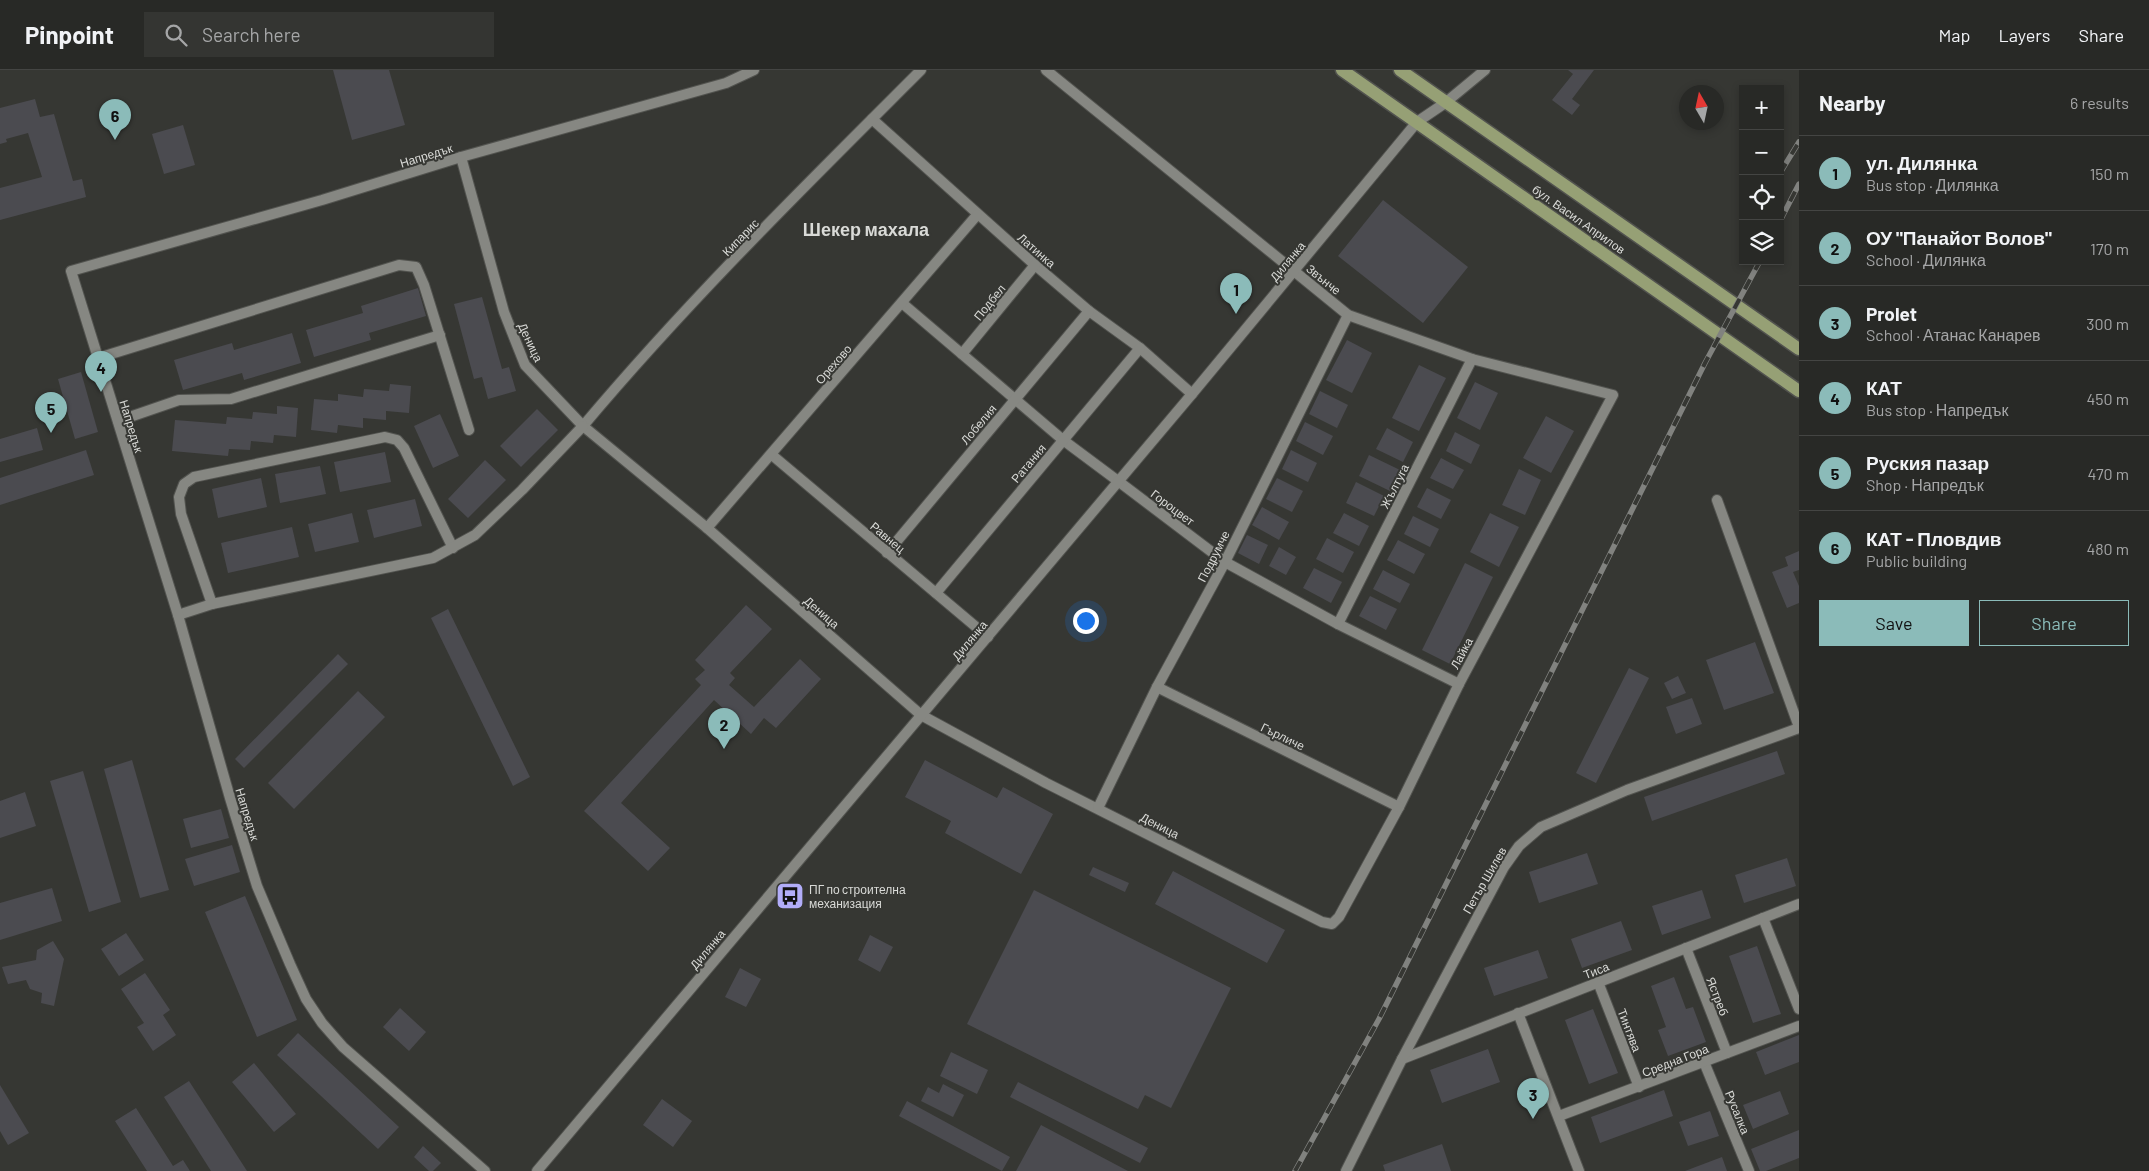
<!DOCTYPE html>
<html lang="en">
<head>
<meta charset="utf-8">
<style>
	body { margin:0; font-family:Barlow,sans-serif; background:#343532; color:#f1f3f6 }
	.controls { position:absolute; right:15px; top:15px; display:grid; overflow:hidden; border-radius:0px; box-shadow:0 2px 8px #0003 }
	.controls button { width:45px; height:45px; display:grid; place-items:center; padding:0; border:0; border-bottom:1px solid #444543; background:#282926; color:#f1f3f6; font:25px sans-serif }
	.compass { position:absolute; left:1679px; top:15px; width:45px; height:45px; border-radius:50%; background:#282926; box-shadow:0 2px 8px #0003; rotate:351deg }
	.you { position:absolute; left:1085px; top:550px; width:18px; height:18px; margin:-12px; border:4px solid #fff; border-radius:50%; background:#1a73e8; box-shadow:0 0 0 8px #1a73e833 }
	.badge { display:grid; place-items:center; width:32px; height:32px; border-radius:50%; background:#8bbbb9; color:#111; font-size:16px; font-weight:700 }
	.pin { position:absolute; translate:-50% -41px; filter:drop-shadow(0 1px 2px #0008) }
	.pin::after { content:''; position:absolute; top:26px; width:18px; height:15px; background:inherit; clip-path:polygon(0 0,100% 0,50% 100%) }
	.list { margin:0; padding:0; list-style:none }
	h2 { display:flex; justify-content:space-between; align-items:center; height:65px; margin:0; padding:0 20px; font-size:21px }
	h2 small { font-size:16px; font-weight:400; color:#a5a6a7 }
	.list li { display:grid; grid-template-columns:32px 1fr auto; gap:15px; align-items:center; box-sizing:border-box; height:75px; padding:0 20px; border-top:1px solid #444543 }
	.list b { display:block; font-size:19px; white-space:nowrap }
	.list p { margin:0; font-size:16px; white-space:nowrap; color:#a5a6a7 }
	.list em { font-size:16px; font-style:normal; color:#a5a6a7 }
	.actions { display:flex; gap:10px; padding:15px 20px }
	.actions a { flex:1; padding:11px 0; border:1px solid #8bbbb9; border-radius:0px; text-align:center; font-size:18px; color:#8bbbb9 }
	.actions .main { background:#8bbbb9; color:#111 }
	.icon { flex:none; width:28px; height:28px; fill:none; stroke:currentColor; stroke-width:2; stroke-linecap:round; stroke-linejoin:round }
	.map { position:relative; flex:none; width:1799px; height:1101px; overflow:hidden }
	header { display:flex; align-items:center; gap:30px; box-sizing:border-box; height:70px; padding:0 25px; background:#282926; border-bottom:1px solid #444543 }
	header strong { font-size:24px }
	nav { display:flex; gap:28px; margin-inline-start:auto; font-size:18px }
	.search { width:350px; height:45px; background:#343532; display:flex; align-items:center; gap:12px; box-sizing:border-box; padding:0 18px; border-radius:0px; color:#a5a6a7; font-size:19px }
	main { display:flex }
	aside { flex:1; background:#282926 }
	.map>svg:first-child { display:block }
</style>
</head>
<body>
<header>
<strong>Pinpoint</strong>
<div class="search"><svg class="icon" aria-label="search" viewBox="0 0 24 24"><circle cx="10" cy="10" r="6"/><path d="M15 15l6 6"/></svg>Search here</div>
<nav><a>Map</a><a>Layers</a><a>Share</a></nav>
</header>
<main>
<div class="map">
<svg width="1799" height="1101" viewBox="0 0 1799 1101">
	<rect width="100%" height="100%" fill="#363733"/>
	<g fill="#4b4b50">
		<path d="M333 0H389L405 55 352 70Z"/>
		<path d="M1568 0H1594L1572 29 1580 35 1572 45 1552 30 1573 4Z"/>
		<path d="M35 29 40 47 54 44 73 111 82 109 86 127 0 150V118L42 107 28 63 6 69 7 72 0 74V38Z"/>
		<path d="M183 55 195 95 164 104 152 64Z"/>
		<path d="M1383 130 1468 197 1423 253 1338 186Z"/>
		<path d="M418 218 426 246 369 263 371 270 314 287 306 260 363 243 361 236Z"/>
		<path d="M482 227 502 299 509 297 516 321 488 329 482 307 474 309 454 234Z"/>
		<path d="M292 263 301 293 244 310 242 303 183 320 174 290 232 273 234 280Z"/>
		<path d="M1347 270 1372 283 1352 323 1326 310Z"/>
		<path d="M1419 295 1446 308 1419 361 1392 348Z"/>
		<path d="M81 302 98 362 75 369 58 309Z"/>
		<path d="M1475 312 1498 323 1480 360 1457 348Z"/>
		<path d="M390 314 411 316 409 343 386 341V350L363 348V358L338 355 337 363 311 360 314 329 338 331V324L363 327 364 319 389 321Z"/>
		<path d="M1320 321 1348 335 1337 358 1309 344Z"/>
		<path d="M277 336 298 338 296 367 274 365 273 373 251 371 250 380 229 379 228 386 172 381 175 350 226 354 227 347 252 349 253 342 277 344Z"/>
		<path d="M537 339 558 360 521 397 500 376Z"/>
		<path d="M440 344 459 386 433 398 414 356Z"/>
		<path d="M1546 346 1574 361 1551 403 1523 388Z"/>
		<path d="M1305 352 1333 366 1323 385 1296 371Z"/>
		<path d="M37 358 43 380 0 392V369Z"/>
		<path d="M1387 358 1413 372 1403 392 1376 379Z"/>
		<path d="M1455 362 1480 375 1471 394 1446 381Z"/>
		<path d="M86 380 94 405 0 435V408Z"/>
		<path d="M1291 380 1317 393 1308 412 1282 399Z"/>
		<path d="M385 382 391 412 340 422 334 392Z"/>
		<path d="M1369 385 1400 400 1390 421 1359 406Z"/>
		<path d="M1441 388 1464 400 1453 419 1430 408Z"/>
		<path d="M485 390 506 410 468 448 448 429Z"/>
		<path d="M320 396 326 424 280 433 275 404Z"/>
		<path d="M1519 399 1541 410 1525 445 1502 435Z"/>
		<path d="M261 408 267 437 218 448 212 419Z"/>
		<path d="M1277 408 1303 421 1292 442 1266 429Z"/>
		<path d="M1356 412 1384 426 1374 446 1346 433Z"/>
		<path d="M1427 418 1451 430 1441 449 1417 437Z"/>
		<path d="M415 429 422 456 374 468 367 440Z"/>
		<path d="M1262 437 1289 452 1279 470 1252 455Z"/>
		<path d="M352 443 359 472 315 482 308 454Z"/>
		<path d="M1344 443 1369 456 1359 476 1333 463Z"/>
		<path d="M1490 443 1519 457 1499 497 1470 482Z"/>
		<path d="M1413 446 1439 459 1430 477 1404 464Z"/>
		<path d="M292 457 299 487 228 503 221 473Z"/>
		<path d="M1247 465 1268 475 1259 494 1238 483Z"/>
		<path d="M1327 468 1354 482 1343 503 1316 489Z"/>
		<path d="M1398 470 1425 484 1414 504 1387 490Z"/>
		<path d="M1279 477 1296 487 1286 505 1269 496Z"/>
		<path d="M1799 481V500L1793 502 1799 516V533L1787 538 1772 502 1788 496 1785 487Z"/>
		<path d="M1465 493 1493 507 1450 594 1422 580Z"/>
		<path d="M1314 498 1342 512 1331 533 1303 518Z"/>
		<path d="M1383 500 1410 514 1400 533 1373 519Z"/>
		<path d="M1370 526 1397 539 1386 560 1359 546Z"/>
		<path d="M746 535 772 559 730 603 735 608 729 615 754 637 800 589 821 609 776 658 764 648 751 664 714 630 621 733 670 778 648 801 584 741 701 615 695 609 705 600 695 590Z"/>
		<path d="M448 539 530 707 513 716 431 548Z"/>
		<path d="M1755 572 1774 623 1724 640 1706 590Z"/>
		<path d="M338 584 348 594 244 698 235 689Z"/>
		<path d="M1629 598 1649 608 1596 713 1576 703Z"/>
		<path d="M1678 606 1686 623 1672 629 1664 613Z"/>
		<path d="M358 621 385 647 294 739 268 713Z"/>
		<path d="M1692 628 1702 654 1676 664 1666 637Z"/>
		<path d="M1777 681 1785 704 1652 751 1644 727Z"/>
		<path d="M132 690 169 820 140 828 104 699Z"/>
		<path d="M925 690 997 728 1003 717 1053 744 1021 804 945 763 951 751 905 727Z"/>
		<path d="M83 701 121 832 89 842 50 711Z"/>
		<path d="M25 722 36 756 0 768V731Z"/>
		<path d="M221 739 229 768 191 778 183 749Z"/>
		<path d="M232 775 240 802 194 816 185 789Z"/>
		<path d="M1587 783 1598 814 1539 833 1529 802Z"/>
		<path d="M1787 788 1796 816 1744 833 1735 805Z"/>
		<path d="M1093 797 1129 813 1125 822 1089 805Z"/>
		<path d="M1173 801 1285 860 1267 893 1155 834Z"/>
		<path d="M52 818 62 851 0 870V833Z"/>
		<path d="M1034 820 1231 918 1171 1038 1145 1025 1138 1039 967 954Z"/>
		<path d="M1702 820 1711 848 1662 865 1652 836Z"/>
		<path d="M245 826 297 950 257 967 205 842Z"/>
		<path d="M1621 851 1632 880 1582 898 1571 869Z"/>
		<path d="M126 863 144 890 119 906 101 879Z"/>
		<path d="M870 865 893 877 880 902 858 890Z"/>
		<path d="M53 871 64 889 54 936 41 933 42 923 30 919 26 910 8 914 2 897 36 890 37 880Z"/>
		<path d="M1757 876 1781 944 1753 953 1729 886Z"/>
		<path d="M1538 880 1548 908 1494 926 1484 898Z"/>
		<path d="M740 898 761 909 746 937 725 927Z"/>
		<path d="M145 903 170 940 163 945 176 965 153 981 137 957 144 953 121 919Z"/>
		<path d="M1674 907 1686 939 1693 937 1706 972 1668 986 1658 960 1666 957 1651 916Z"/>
		<path d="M400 938 426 962 409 981 383 957Z"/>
		<path d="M1593 939 1618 1003 1589 1014 1565 950Z"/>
		<path d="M298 963 399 1057 378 1079 277 985Z"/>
		<path d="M1799 965V992L1765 1005 1756 982Z"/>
		<path d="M1488 979 1500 1012 1442 1033 1430 1000Z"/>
		<path d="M951 982 988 1000 977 1024 940 1006Z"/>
		<path d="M254 993 296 1044 274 1062 232 1012Z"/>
		<path d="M189 1011 247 1101H211L164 1027Z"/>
		<path d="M1018 1012 1148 1078 1140 1093 1010 1027Z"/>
		<path d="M943 1014 964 1025 953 1047 921 1031 928 1017 939 1023Z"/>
		<path d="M0 1015 29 1063 8 1075 0 1061Z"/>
		<path d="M1664 1020 1673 1046 1600 1073 1591 1047Z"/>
		<path d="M1780 1021 1789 1044 1753 1059 1743 1035Z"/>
		<path d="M662 1029 692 1051 673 1077 643 1055Z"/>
		<path d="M907 1031 1010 1087 1002 1101 899 1046Z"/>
		<path d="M136 1038 173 1096 183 1090 190 1101H147L115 1051Z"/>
		<path d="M1710 1041 1719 1066 1688 1076 1679 1052Z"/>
		<path d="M1041 1055 1128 1101H1016Z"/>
		<path d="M1799 1060V1088L1766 1101H1760L1751 1079Z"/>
		<path d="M1442 1074 1451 1101H1385L1383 1095Z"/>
		<path d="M423 1076 441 1093 433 1101H429L414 1087Z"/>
		<path d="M1722 1087 1727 1101H1685Z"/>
	</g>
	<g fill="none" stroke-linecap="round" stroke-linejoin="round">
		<defs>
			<g id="pedestrian">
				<path d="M1046 0 1294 201"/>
				<path d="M872 49 1035 195 1089 241 1140 278 1192 324"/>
				<path d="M902 233 1063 370 1118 411"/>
				<path d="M962 284 1035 195"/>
				<path d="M583 356C688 231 805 116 921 0"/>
				<path d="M772 385 988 567"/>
				<path d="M707 458 977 145"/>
				<path d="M887 483 1089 241"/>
				<path d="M936 523 1140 278"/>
			</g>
			<g id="minor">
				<path d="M461 87 504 242 525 295 583 356 707 458 921 645 1046 713 1322 852 1332 854 1339 847 1399 737 1459 614 1613 325 1472 289 1348 245 1294 201"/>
				<path d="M98 288 399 195 416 197 424 215 469 360"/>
				<path d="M118 351 179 330 231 329 440 265"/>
				<path d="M1118 411 1225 492 1338 554 1459 614"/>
				<path d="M1717 430 1799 657"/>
				<path d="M212 534 181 444 179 427 184 414 194 407 385 367 397 370 404 378 453 478"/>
				<path d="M178 545 212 534 433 488 475 465 522 420 583 356"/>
				<path d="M1338 554 1472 289"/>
				<path d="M1157 617 1399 737"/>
				<path d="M1098 738 1157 617 1225 492 1348 245"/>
				<path d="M1763 848 1799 939"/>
				<path d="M1686 878 1727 983"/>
				<path d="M1598 912 1639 1017"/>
				<path d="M1518 943 1579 1101"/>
				<path d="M1402 989 1799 834"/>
				<path d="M1704 992 1749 1101"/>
				<path d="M1559 1046 1799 956"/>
				<path d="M485 1101 343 977 322 953 306 929 290 894 257 816 230 728 178 545 71 201 322 130 461 87 726 13 754 0"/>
				<path d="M537 1101 1192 324 1417 52 1445 33 1485 0"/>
				<path d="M1346 1101 1402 989 1504 797 1519 776 1541 757 1627 720 1799 658"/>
			</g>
			<g id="primary">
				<path d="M1342 0 1799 321"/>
				<path d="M1400 0 1799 279"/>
			</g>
		</defs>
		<use href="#pedestrian" stroke="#52534f" stroke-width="12"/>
		<use href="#minor" stroke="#52534f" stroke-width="12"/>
		<use href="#primary" stroke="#52534f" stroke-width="15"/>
		<use href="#pedestrian" stroke="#868782" stroke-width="10"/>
		<use href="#minor" stroke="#868782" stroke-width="10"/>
		<use href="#primary" stroke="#96a075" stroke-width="12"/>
		<defs>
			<g id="rail">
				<path d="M1780 103 1799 72"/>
				<path d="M1780 151 1799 114"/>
				<path d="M1295 1101 1379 949 1705 293 1760 191"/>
			</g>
		</defs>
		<use href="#rail" stroke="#81827f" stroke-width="5.5"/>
		<use href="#rail" stroke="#363733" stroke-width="4" stroke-dasharray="11" stroke-linecap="butt"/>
	</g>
	<defs>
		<symbol id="bus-square" viewBox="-11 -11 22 22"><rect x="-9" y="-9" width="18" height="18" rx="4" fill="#b2adf9" stroke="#363733"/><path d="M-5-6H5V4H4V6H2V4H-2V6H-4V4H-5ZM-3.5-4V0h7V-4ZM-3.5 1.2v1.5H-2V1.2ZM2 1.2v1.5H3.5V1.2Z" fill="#111"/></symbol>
	</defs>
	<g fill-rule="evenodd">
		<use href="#bus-square" x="774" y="810" width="32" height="32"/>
	</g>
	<g text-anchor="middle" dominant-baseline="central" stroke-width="4" stroke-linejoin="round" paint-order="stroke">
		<g font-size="12" fill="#d9dad7" stroke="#363733">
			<text transform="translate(426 85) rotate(-17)">Напредък</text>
			<text transform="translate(1579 149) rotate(35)">бул. Васил Априлов</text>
			<text transform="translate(740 167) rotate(-46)">Кипарис</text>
			<text transform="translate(1037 180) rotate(41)">Латинка</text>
			<text transform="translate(1287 191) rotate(-50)">Дилянка</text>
			<text transform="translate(1324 209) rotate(39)">Звънче</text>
			<text transform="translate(989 232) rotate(-51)">Подбел</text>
			<text transform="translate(531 272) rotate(65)">Деница</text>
			<text transform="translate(833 294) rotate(-49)">Орехово</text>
			<text transform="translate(978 354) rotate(-50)">Лобелия</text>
			<text transform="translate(132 356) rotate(73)">Напредък</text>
			<text transform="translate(1028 393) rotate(-50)">Ратания</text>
			<text transform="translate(1394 416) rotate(-63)">Жълтуга</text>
			<text transform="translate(1173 437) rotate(37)">Гороцвет</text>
			<text transform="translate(888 467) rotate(40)">Равнец</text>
			<text transform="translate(1213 486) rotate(-63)">Подрумче</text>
			<text transform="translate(822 542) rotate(41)">Деница</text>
			<text transform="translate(969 570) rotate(-50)">Дилянка</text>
			<text transform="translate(1461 583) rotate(-62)">Лайка</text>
			<text transform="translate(1283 666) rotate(26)">Гърличе</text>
			<text transform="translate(248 744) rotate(73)">Напредък</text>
			<text transform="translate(1160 755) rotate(27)">Деница</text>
			<text transform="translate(1484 810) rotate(-60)">Петър Шилев</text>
			<text transform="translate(707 879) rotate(-50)">Дилянка</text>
			<text transform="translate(1596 900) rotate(-21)">Тиса</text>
			<text transform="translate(1718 926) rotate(69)">Ястреб</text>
			<text transform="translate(1630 960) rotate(69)">Тинтява</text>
			<text transform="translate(1675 990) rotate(-21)">Средна Гора</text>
			<text transform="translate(1738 1042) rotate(68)">Русалка</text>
		</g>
		<g font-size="12" fill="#d9dad7" stroke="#363733" text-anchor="start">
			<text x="809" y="819">ПГ по строителна<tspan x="809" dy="14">механизация</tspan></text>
		</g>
		<g font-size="18" font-weight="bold" fill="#d9dad7" stroke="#363733">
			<text x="866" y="159">Шекер махала</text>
		</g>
	</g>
</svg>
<div class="controls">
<button>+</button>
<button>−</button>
<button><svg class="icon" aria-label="locate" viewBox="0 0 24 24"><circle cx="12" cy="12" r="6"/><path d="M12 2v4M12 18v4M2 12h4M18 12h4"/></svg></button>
<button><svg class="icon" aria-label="layers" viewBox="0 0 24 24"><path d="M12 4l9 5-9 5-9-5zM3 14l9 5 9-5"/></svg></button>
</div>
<svg class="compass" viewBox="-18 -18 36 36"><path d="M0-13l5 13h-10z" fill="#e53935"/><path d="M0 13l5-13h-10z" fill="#a5a6a7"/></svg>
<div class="you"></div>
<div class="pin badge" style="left:1236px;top:244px">1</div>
<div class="pin badge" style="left:724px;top:679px">2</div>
<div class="pin badge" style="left:1533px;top:1049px">3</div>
<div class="pin badge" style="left:101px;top:322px">4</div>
<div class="pin badge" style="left:51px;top:363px">5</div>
<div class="pin badge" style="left:115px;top:70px">6</div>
</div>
<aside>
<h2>Nearby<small>6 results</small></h2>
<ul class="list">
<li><span class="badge">1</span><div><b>ул. Дилянка</b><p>Bus stop · Дилянка</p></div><em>150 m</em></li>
<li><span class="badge">2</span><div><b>ОУ &quot;Панайот Волов&quot;</b><p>School · Дилянка</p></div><em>170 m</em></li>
<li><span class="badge">3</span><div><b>Prolet</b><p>School · Атанас Канарев</p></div><em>300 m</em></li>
<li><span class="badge">4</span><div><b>КАТ</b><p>Bus stop · Напредък</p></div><em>450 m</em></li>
<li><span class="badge">5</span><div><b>Руския пазар</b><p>Shop · Напредък</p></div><em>470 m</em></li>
<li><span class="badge">6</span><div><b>КАТ - Пловдив</b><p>Public building</p></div><em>480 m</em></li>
</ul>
<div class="actions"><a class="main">Save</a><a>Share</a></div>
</aside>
</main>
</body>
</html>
